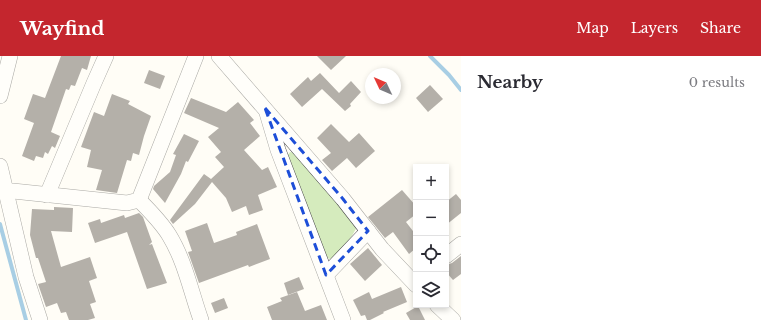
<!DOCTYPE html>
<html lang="en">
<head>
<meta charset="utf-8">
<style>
	body { margin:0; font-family:"Libre Baskerville",serif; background:#f2f2f3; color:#2b2b33 }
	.controls { position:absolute; right:12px; bottom:12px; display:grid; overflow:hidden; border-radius:0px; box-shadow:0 2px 6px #0003 }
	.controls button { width:36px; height:36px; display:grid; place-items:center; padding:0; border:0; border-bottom:1px solid #e1e1e2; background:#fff; color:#2b2b33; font:20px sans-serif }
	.compass { position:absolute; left:365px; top:12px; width:36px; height:36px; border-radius:50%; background:#fff; box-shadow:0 2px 6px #0003; rotate:314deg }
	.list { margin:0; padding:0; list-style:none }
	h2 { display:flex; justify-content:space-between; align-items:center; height:52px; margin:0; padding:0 16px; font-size:17px }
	h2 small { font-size:13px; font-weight:400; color:#7c7c81 }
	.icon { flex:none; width:22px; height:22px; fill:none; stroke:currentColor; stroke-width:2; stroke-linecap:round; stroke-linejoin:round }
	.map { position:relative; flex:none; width:461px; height:264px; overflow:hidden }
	header { display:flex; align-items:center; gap:24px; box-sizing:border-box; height:56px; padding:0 20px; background:#c4262e; color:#fff }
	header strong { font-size:19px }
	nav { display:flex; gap:22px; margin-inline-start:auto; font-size:14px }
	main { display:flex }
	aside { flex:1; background:#fff }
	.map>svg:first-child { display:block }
</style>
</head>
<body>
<header>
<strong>Wayfind</strong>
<nav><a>Map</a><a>Layers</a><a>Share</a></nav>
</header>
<main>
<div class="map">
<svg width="461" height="264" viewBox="0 0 461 264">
	<rect width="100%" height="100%" fill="#fffdf5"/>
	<path fill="#d5ebbd" d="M290 96 296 97 357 171C352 180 340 201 329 203L325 198 287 100Z"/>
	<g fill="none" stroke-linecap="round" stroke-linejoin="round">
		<g stroke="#3f96cf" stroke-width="4">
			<path d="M430 0 449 19 461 34"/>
			<path d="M0 168 26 264"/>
		</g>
	</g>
	<g fill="#5a524d">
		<path d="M61 0H91L87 14 82 12 75 30 71 29 69 34 66 33 51 76 60 80 55 92 52 90 48 98 45 96 43 102 36 100 34 105 22 100 34 67 24 63 33 38 45 42Z"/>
		<path d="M317 0H346L331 14Z"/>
		<path d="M149 14 165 20 160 33 144 27Z"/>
		<path d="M320 17 339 37 351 25 361 36 350 48 351 50 345 55 322 33 302 51 290 38 308 21 311 25Z"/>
		<path d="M430 29 443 43 428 56 416 42Z"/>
		<path d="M112 38 130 45 128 48 151 60 144 80 139 99 133 97 131 105 127 104 117 137 96 134 102 114 87 111 91 94 81 91 94 56 104 60Z"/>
		<path d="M191 42 226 56 238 46 254 64 250 67 260 80 244 94 262 114 268 111 277 131 258 139 263 154 249 159 246 150 232 156 226 142 212 126 195 148 173 168 170 164 204 118 211 123 224 111 215 101 221 96 208 81 219 72 184 57Z"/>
		<path d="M331 68 349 86 359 77 375 95 356 112 347 102 332 115 322 104 331 97 317 82Z"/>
		<path d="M184 78 199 85 188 106 186 105 181 118 165 147 153 133 154 130 170 116 176 99 173 98Z"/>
		<path d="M402 134 416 150V158L406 166 416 179V192L409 198 393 176 385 182 368 161Z"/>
		<path d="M456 138 461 144V157L446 169V146Z"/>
		<path d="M54 151 73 152 72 176 51 175 61 211 90 201 97 222 89 225 96 246 90 248 95 262 88 264H69L66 256 61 257 57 247 46 251 38 228 46 226 38 202H36L30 179 32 153 54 154Z"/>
		<path d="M139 157 143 161 152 186 149 189 152 188 167 227 147 233 127 176 95 187 88 167 100 163 101 167 124 159 125 162Z"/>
		<path d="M207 167 214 187 237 179 236 176 257 168 270 203 249 211 248 209 199 227 188 196 192 195 185 175Z"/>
		<path d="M368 192 382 209 365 225 350 208Z"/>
		<path d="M461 200V218L453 224 446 216V209L452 207Z"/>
		<path d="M299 221 304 233 288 239 284 227Z"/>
		<path d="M401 231 407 246 383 256 384 257 370 264H367L365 259 361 260 353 244 369 236 372 243Z"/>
		<path d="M297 236 305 255 321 249 327 264H272L267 251 282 245 280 242Z"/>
		<path d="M224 242 228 252 215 257 211 247Z"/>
		<path d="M418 250 425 264H410L406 257Z"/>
	</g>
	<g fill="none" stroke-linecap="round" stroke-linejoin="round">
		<defs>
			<g id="street">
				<path d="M219 0 343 143 382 193 416 229"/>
				<path d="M0 40 10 0"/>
				<path d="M267 57 278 94 343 264"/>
				<path d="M0 110 26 221 40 264"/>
				<path d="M0 135H13L127 147 139 144 196 0"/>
				<path d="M47 139 94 27 106 0"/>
				<path d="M139 144C150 155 161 166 169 179 185 205 191 236 201 264"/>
				<path d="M446 200 461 188"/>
				<path d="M326 219 368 175"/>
				<path d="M437 249 453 264"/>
			</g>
		</defs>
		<use href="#street" stroke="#444" stroke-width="16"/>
		<use href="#street" stroke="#fff" stroke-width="15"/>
	</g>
	<path d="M0 0H461V264H0ZM265 52 343 143 368 175 326 219Z" fill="#fffdf5" fill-opacity=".55" fill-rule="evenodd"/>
	<path fill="none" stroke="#1d4ed8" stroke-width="3" stroke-dasharray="8 5" stroke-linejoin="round" d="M265 52 343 143 368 175 326 219Z"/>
</svg>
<div class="controls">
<button>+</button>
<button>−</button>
<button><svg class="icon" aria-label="locate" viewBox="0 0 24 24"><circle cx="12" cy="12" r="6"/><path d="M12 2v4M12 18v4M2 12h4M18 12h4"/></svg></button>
<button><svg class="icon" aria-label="layers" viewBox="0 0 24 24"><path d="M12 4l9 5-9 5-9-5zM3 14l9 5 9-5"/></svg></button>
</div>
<svg class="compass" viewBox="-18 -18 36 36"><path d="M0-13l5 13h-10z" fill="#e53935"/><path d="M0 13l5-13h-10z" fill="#7c7c81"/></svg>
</div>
<aside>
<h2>Nearby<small>0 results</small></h2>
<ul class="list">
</ul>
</aside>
</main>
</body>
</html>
